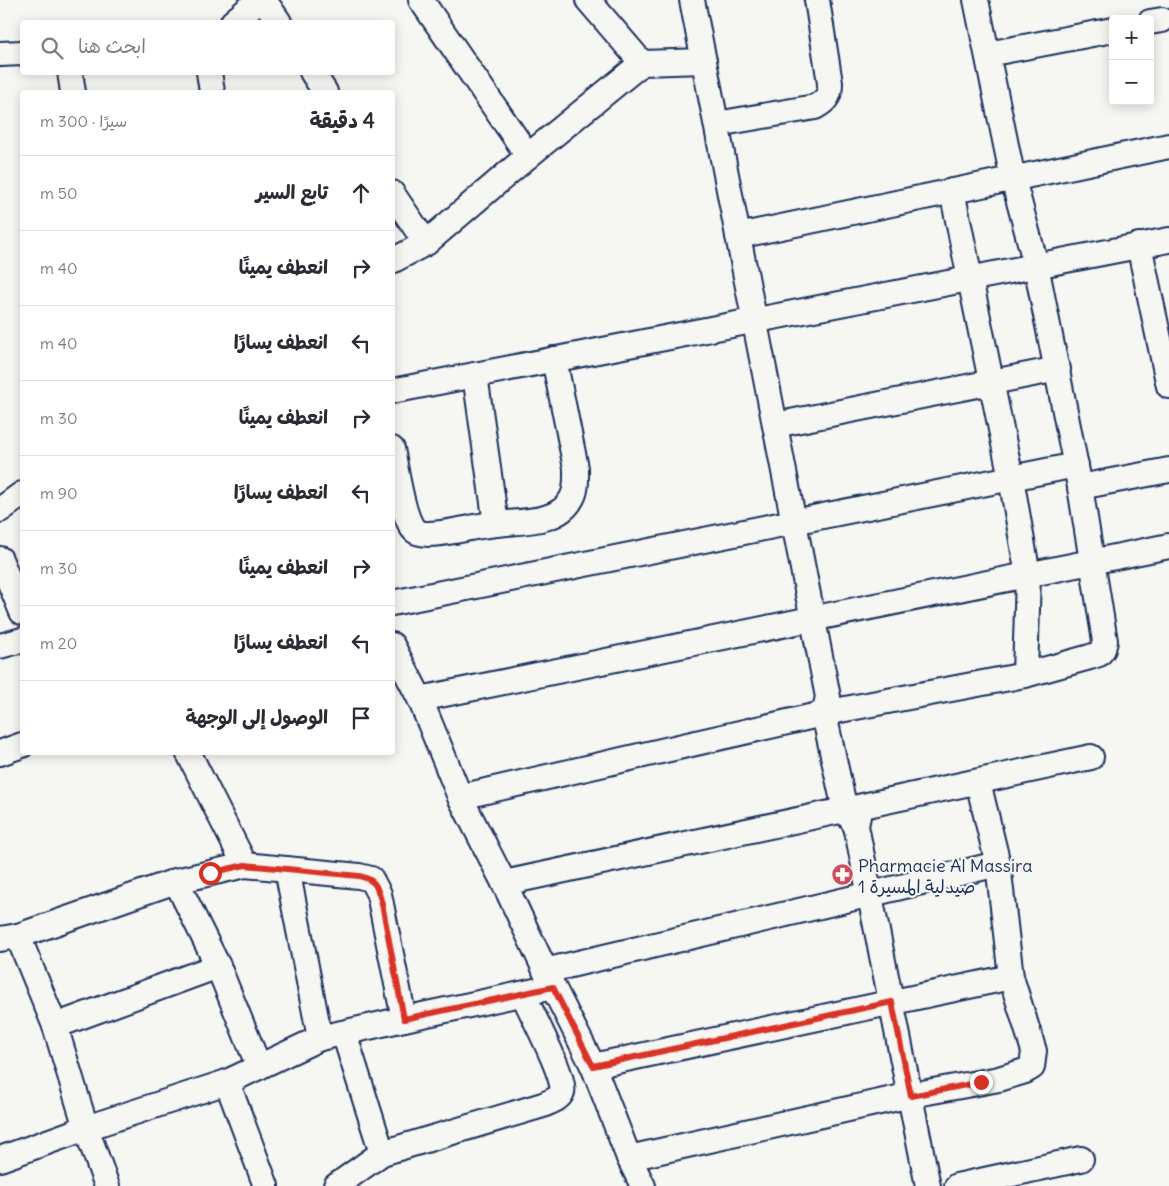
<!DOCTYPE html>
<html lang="ar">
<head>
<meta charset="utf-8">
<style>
	body { margin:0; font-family:Delius,"Playpen Sans Arabic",sans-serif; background:#f7f7f7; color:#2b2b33; direction:rtl }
	.controls { position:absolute; right:15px; top:15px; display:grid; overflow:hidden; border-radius:5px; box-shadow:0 2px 12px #0003 }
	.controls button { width:45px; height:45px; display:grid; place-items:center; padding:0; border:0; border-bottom:1px solid #e1e1e2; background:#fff; color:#2b2b33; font:25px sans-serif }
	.stop { position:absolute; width:15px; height:15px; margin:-11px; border:4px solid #d93025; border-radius:50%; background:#fff }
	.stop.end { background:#d93025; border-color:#fff; box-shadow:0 1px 5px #0008 }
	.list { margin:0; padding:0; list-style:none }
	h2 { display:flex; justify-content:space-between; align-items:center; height:65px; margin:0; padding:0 20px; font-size:21px }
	h2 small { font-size:16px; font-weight:400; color:#7c7c81 }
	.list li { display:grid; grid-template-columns:32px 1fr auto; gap:15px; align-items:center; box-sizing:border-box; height:75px; padding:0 20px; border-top:1px solid #e1e1e2 }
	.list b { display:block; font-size:19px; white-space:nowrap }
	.list em { font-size:16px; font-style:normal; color:#7c7c81 }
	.icon { flex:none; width:28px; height:28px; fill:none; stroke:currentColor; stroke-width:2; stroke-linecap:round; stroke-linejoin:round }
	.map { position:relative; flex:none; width:1169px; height:1186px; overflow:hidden; direction:ltr }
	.search { position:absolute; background:#fff; box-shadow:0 2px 12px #0003; left:20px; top:20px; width:375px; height:55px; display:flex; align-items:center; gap:12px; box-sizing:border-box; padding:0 18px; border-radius:5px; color:#7c7c81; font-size:19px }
	.panel { position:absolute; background:#fff; box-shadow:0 2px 12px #0003; left:20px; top:90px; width:375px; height:665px; border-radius:5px; direction:rtl }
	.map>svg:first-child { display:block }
</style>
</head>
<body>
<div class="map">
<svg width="1169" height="1186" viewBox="0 0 1169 1186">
	<rect width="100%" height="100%" fill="#f6f6f2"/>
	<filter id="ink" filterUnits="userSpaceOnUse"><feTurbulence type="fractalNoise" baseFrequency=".02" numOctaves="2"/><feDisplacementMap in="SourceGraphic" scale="10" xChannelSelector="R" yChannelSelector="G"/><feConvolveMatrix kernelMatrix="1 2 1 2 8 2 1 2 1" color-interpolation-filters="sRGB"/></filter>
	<g filter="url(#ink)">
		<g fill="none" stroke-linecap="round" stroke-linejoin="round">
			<defs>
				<g id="minor">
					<path d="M264 0 279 22"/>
					<path d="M421 0 528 156"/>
					<path d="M588 0 642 63"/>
					<path d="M692 0 828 697 824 714 845 810 856 826"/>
					<path d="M233 22 259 0"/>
					<path d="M1150 22 1162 20"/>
					<path d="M0 54 22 53"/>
					<path d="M988 54 1113 30"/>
					<path d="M70 72 73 92"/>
					<path d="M209 72 212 92"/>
					<path d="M312 72 325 92"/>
					<path d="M717 124 815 107C826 101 830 96 830 83L817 0"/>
					<path d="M952 191 1011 478 1028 575 1025 675"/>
					<path d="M392 193 426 243"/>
					<path d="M738 236 1169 146"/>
					<path d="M1139 245 1169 386"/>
					<path d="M392 261 426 243 528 156 642 63 704 61"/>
					<path d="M475 375 496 524"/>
					<path d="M392 391 1169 240"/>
					<path d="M775 425 1058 369"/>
					<path d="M392 449C396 468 402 516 414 530 421 539 459 530 470 528 478 526 487 525 496 524 520 521 559 524 572 498 577 489 576 479 576 468L554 359"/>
					<path d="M1080 487 1169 470"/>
					<path d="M0 510 22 494"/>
					<path d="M0 559 22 612"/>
					<path d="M392 603 1076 465"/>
					<path d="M392 645 420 699 460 797 504 883 553 987 593 1066 629 1158 643 1186"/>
					<path d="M0 646 22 640"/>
					<path d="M420 699 1169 546"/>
					<path d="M188 752 245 865"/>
					<path d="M0 753 22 745"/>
					<path d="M460 797 840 710 1025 675 1090 657 1099 654 1103 649 1105 641 1080 487 1036 265 1013 179 976 0"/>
					<path d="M859 811 856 826 928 1186"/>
					<path d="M287 869 320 1038"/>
					<path d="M176 881 218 966 259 1067"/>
					<path d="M504 883 1091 757"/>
					<path d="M18 936 55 1026 86 1128 107 1186"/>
					<path d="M0 939 18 936 176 881 245 865 359 876 371 879 379 894 404 1019"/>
					<path d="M545 971 998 864"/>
					<path d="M55 1026 218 966"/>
					<path d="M344 1033 382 1153"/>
					<path d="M593 1066 1011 977"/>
					<path d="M227 1082 266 1186"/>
					<path d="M629 1158 911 1095 999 1079 1025 1071 1032 1067 1034 1051 1011 977 998 864 978 782"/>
					<path d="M0 1159 86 1128 227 1082 320 1038 404 1019 553 987"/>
					<path d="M336 1186 382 1153 543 1105C549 1102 560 1099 562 1092 567 1080 530 1010 523 994"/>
					<path d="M957 1186 1081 1159"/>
				</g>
			</defs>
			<use href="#minor" stroke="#1b2f5e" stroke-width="28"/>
			<use href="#minor" stroke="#f6f6f2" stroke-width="24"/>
		</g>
	</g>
	<g fill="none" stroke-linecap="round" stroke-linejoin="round" filter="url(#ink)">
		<path stroke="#d93025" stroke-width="6" d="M210 873 245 865 359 876C377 880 377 887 382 904L404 1019 553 987 593 1066 892 1002 911 1096 981 1082"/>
	</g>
	<defs>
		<symbol id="pharmacy-disc" viewBox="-11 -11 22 22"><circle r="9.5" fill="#d1495b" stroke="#f6f6f2"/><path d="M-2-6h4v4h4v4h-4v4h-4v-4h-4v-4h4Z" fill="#fff"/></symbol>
	</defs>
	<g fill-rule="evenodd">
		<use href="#pharmacy-disc" x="830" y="862" width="25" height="25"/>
	</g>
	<g text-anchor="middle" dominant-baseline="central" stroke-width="4.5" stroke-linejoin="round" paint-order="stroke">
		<g font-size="18" fill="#1b2f5e" stroke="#f6f6f2" text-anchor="start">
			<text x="858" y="865">Pharmacie Al Massira<tspan x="858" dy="21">1 صيدلية المسيرة</tspan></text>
		</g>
	</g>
</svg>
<div class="controls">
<button>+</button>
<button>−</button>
</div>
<div class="stop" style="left:210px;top:873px"></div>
<div class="stop end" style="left:981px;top:1082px"></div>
<div class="search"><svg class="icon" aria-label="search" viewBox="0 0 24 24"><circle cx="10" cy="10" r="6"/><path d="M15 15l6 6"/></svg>ابحث هنا</div>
<section class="panel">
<h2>4 دقيقة<small>سيرًا · 300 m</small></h2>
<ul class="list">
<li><svg class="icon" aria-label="ahead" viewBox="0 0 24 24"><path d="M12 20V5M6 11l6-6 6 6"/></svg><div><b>تابع السير</b></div><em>50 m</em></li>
<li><svg class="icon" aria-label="right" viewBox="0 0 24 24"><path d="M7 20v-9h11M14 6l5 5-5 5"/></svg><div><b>انعطف يمينًا</b></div><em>40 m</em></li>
<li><svg class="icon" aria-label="left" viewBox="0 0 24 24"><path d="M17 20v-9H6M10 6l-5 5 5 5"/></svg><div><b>انعطف يسارًا</b></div><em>40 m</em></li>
<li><svg class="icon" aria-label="right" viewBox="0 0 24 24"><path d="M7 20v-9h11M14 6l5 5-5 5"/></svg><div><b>انعطف يمينًا</b></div><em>30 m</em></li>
<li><svg class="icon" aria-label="left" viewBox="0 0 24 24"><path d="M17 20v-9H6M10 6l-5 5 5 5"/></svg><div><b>انعطف يسارًا</b></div><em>90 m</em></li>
<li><svg class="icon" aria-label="right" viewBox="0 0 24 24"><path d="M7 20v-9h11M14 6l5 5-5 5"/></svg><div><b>انعطف يمينًا</b></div><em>30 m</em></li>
<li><svg class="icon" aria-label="left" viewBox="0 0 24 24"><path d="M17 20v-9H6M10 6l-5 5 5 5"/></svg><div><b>انعطف يسارًا</b></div><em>20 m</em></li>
<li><svg class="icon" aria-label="arrive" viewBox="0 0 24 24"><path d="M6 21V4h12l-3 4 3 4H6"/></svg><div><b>الوصول إلى الوجهة</b></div></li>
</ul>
</section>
</div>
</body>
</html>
